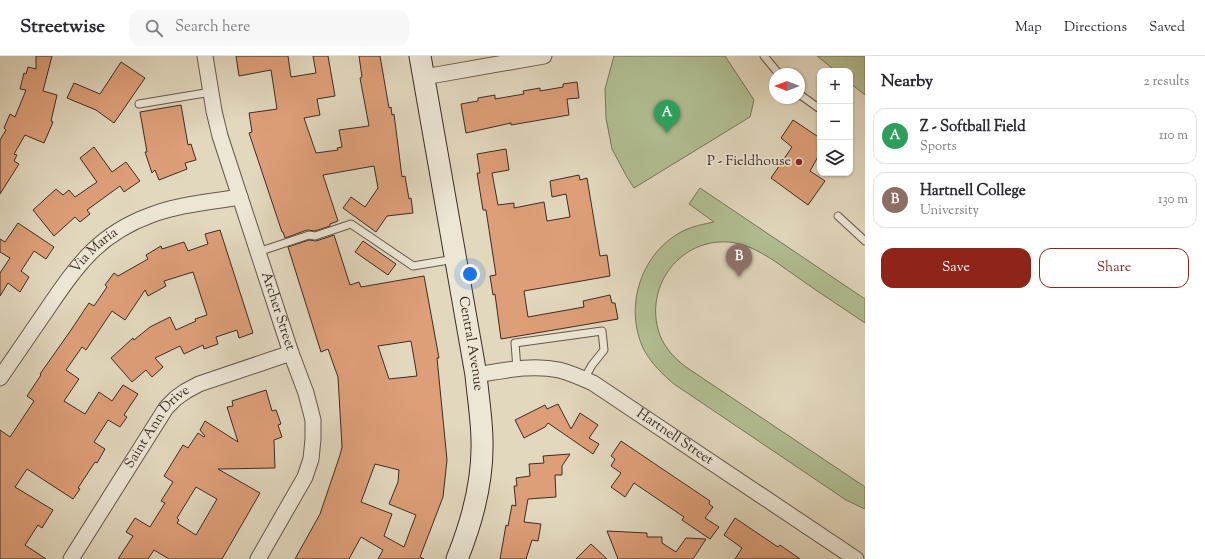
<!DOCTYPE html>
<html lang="en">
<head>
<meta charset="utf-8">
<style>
	body { margin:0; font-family:"Sorts Mill Goudy",serif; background:#f7f7f7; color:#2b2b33 }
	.controls { position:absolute; right:12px; top:12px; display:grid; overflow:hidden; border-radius:8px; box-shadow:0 1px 3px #0004 }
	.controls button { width:36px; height:36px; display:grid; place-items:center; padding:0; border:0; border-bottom:1px solid #e1e1e2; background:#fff; color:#2b2b33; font:20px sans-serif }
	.compass { position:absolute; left:769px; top:12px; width:36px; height:36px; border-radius:50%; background:#fff; box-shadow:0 1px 3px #0004; rotate:270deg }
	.you { position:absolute; left:470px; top:218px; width:14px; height:14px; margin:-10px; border:3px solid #fff; border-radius:50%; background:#1a73e8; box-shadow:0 0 0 6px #1a73e833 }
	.badge { display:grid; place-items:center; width:26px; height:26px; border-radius:50%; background:#8f2418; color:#fff; font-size:13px; font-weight:700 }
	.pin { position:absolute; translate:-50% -33px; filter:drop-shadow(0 1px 2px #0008) }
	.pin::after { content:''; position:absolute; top:21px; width:14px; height:12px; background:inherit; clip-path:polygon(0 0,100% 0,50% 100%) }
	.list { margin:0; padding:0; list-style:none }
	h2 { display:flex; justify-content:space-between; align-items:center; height:52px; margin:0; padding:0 16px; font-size:17px }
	h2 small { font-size:13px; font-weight:400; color:#7c7c81 }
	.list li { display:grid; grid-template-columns:26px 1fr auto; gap:12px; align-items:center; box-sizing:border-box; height:56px; margin:0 8px 8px; padding:0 8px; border:1px solid #e1e1e2; border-radius:12px }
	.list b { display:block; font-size:15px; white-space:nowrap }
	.list p { margin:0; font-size:13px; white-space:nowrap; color:#7c7c81 }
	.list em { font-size:13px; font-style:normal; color:#7c7c81 }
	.actions { display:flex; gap:8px; padding:12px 16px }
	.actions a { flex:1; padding:9px 0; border:1px solid #8f2418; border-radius:12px; text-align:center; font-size:14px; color:#8f2418 }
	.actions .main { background:#8f2418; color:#fff }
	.icon { flex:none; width:22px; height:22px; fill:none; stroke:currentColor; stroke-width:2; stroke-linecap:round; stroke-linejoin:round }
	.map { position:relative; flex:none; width:865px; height:503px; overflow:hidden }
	header { display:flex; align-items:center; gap:24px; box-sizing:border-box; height:56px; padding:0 20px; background:#fff; border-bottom:1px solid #e1e1e2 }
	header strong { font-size:19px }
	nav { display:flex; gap:22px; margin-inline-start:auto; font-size:14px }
	.search { width:280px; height:36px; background:#f7f7f7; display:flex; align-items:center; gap:10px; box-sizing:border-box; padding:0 14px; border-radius:12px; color:#7c7c81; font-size:15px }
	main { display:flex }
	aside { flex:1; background:#fff }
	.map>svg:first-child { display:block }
</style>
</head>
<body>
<header>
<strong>Streetwise</strong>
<div class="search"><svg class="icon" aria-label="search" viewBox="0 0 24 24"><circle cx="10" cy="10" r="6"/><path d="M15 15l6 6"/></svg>Search here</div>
<nav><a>Map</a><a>Directions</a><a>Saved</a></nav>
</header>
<main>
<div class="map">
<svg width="865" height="503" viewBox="0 0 865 503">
	<rect width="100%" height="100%" fill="#e2d8be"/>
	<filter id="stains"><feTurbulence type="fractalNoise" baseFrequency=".005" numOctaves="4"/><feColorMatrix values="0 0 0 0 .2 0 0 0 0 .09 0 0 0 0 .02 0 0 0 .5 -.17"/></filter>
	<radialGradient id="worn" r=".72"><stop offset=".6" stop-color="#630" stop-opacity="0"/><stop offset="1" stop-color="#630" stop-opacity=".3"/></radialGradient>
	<g fill="#b1bf93" stroke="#76765c">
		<path d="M614 0H725L754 44 750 61 634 132 627 121 612 93 606 62 605 33Z"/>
		<path d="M817 0H865V39L850 27V15H836Z"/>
		<path d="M700 132 865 243V267C843 252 821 238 800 223 778 208 755 188 728 186 681 183 646 228 658 273 662 289 673 301 686 311L865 431V453L846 444 674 328C662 318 652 308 644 294 623 251 641 195 685 174 694 170 704 168 714 166L689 148Z"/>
	</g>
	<g fill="#de9f78" stroke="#3b2c26" fill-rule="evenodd">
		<path d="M36 0H52L43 35 57 39 51 65 53 66 44 87 25 79 14 98 17 99 14 105 19 108 0 138V84L6 74 4 72 10 58 15 61 26 34 20 33 24 17 26 18 28 11 36 13Z"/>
		<path d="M236 0H288L291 21 316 17 313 0H328L335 40 317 43 320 59 304 62 316 97 338 94 337 92 342 91 339 74 369 70 360 22 362 21 359 0H380L389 52 391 51 392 59 394 58 402 121 405 120 409 143 411 142 413 157 387 160 376 176 343 152 351 141 365 151 378 132 374 110 323 119 338 165 330 168V170L315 175 307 174 285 182 283 176H282L249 77 252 76 249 57 277 53 271 14 239 20Z"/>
		<path d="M121 6 145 22 114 67 96 54 67 42 74 27 100 38Z"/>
		<path d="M577 26 579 42 567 43 569 59 511 69V67L466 77 461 48 478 45V42L495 39V43L524 38 523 35 540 32V35L563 31V28Z"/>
		<path d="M181 49 188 89 191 88 196 104 185 107 187 113 159 124 155 114 152 117 145 96H147L140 56Z"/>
		<path d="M793 64 820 82V97L810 115 825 125 808 149 771 122 792 91 781 82Z"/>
		<path d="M94 91 112 116 126 106 140 125 124 136 120 130 87 154 90 158 80 166 75 161 54 180 33 154 56 133 63 139 69 134 75 141 97 126 80 102Z"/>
		<path d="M506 93 509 114 492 117 498 149 514 147V152L544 146 547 165 570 161 566 138 552 141 550 125 579 119 580 124 587 122 600 200 607 199 610 220 524 235 528 261 584 251 583 245 610 239 612 247H615L618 263 501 283 495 238 493 239 490 220 496 219 486 154H483L477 117H480L477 98Z"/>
		<path d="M18 167 54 191 46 203 34 195 21 215 29 221 20 236 8 227 0 240V217L10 202 0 196V183L5 186Z"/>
		<path d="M220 174 253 277 239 282 237 274 216 281 218 288 204 293 203 289 184 298 180 290 155 302 163 311 152 321 146 314 132 326 111 302 133 282 134 284 150 271 170 261 176 274 196 265 195 263 207 259 193 216 164 225 166 230 148 240 145 234 125 264 112 255 86 294 82 291 66 314 79 323 64 345 85 358 99 336 112 345 123 329 138 338 124 359 127 361 120 371 108 364 94 386 105 393 97 407 95 406 78 432 80 433 73 443 27 413 15 431 53 454 42 472 38 469 25 489 46 503H0V374L10 381 34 345 27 340 41 319 40 318 71 274 89 247 94 250 107 231 105 229 114 217 118 220 148 203 146 199 161 190 162 193 184 186 188 195 208 188 205 178Z"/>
		<path d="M334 179 350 229 359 226 361 231 424 220 439 302H437L447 404 443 441 420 501 424 503H378L383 494 361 481 349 503H295L320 458 340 399 342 391 338 321 328 293 321 296 288 191 309 184 316 185ZM411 285 417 320 389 323 378 290ZM375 408 399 414 398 426 389 448 416 459 404 491 384 480 392 458 361 446Z"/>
		<path d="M363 185 396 208 388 219 355 196Z"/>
		<path d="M266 334 272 355 276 354 281 368 278 369 282 381 274 384 275 412 218 413 260 437 222 503H169L154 494 148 503H118L133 480 126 476 135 462 150 471 165 447 161 445 173 426 164 420 183 389 188 392 198 377 204 381 205 380 200 374 205 365 238 386 227 351 233 350 232 345ZM196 431 217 443 196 479 177 467 179 464 177 462Z"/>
		<path d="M558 348 571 373 580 357 598 369 589 382 599 388 593 398 548 367 545 371 524 382 515 364 545 349 547 353Z"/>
		<path d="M621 385 710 445 709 448 713 451 705 462 719 471 710 483 682 464 684 461 634 427 625 441 611 431 621 417 611 410 615 403 611 400Z"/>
		<path d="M570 398 562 410V419H555L556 441 528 443 524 466 541 468 538 485 532 484 526 503H500L506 469 508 470 512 449 516 450 514 430H517L516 422 530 420 529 408 544 407 543 400Z"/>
		<path d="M735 462 778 491 780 489 800 503H735L742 492 724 479Z"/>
		<path d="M607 475 647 477V481H662V487L676 496 686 482 706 483 693 503H618Z"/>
		<path d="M591 488 607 503H576Z"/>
	</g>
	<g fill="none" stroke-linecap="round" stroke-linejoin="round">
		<defs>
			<g id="lane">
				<path d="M764 0 779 18"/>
				<path d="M799 38 820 53"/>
				<path d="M139 48 211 36"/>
				<path d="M838 160 865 185"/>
				<path d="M258 196 309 179 315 180 351 168 413 210 455 203"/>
				<path d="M517 313 515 287 602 275 604 294 592 309 584 323"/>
			</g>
			<g id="street">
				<path id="s1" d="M205 0 214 55 220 80 291 297 306 337 313 364V383L311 403 305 421 258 503"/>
				<path d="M424 21 544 0"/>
				<path id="s2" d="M476 319C502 315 532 308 559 314 571 317 582 322 593 327L856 503"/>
				<path id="s3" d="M0 322C16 299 32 275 48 252 78 208 99 178 151 159 180 148 211 146 240 141"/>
				<path id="s4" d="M71 503 166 352 176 342 186 335 199 328 291 297"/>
			</g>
			<g id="secondary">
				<path id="s5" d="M420 0 476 319C478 341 482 364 482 386 483 427 472 466 457 503"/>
			</g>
		</defs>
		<use href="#lane" stroke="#65574c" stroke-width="9"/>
		<use href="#street" stroke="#65574c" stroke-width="17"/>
		<use href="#secondary" stroke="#3b2c26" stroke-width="23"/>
		<use href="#lane" stroke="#ece6d5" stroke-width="7"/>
		<use href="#street" stroke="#ece6d5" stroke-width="15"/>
		<use href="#secondary" stroke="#ece6d5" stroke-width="21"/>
	</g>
	<circle fill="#8f2418" stroke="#ece6d5" stroke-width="1.5" cx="799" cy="106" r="4"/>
	<g text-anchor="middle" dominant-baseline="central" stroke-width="3.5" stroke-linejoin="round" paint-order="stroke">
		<g font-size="14" fill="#3b2c26" stroke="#ece6d5" text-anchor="end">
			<text x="791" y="106">P - Fieldhouse</text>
		</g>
		<g font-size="14" fill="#3b2c26" stroke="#ece6d5">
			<text stroke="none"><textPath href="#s3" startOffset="159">Via Maria</textPath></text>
			<text stroke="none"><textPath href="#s1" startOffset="266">Archer Street</textPath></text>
			<text stroke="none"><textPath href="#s5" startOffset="292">Central Avenue</textPath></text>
			<text stroke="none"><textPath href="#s4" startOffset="158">Saint Ann Drive</textPath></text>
			<text stroke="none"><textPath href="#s2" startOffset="218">Hartnell Street</textPath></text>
		</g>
	</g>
	<rect width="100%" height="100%" filter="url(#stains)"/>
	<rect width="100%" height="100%" fill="url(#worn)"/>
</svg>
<div class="controls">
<button>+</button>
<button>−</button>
<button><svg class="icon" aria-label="layers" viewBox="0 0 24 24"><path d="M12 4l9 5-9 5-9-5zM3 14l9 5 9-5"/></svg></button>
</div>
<svg class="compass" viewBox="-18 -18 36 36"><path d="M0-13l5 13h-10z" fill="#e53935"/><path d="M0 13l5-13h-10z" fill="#7c7c81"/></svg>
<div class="you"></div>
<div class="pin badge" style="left:667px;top:77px;background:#2e9e5b">A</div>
<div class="pin badge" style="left:739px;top:221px;background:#8d6e63">B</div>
</div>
<aside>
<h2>Nearby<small>2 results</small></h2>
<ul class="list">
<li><span class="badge" style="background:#2e9e5b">A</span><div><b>Z - Softball Field</b><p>Sports</p></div><em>110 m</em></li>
<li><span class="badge" style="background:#8d6e63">B</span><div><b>Hartnell College</b><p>University</p></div><em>130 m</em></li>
</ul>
<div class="actions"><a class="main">Save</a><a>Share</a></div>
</aside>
</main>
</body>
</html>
